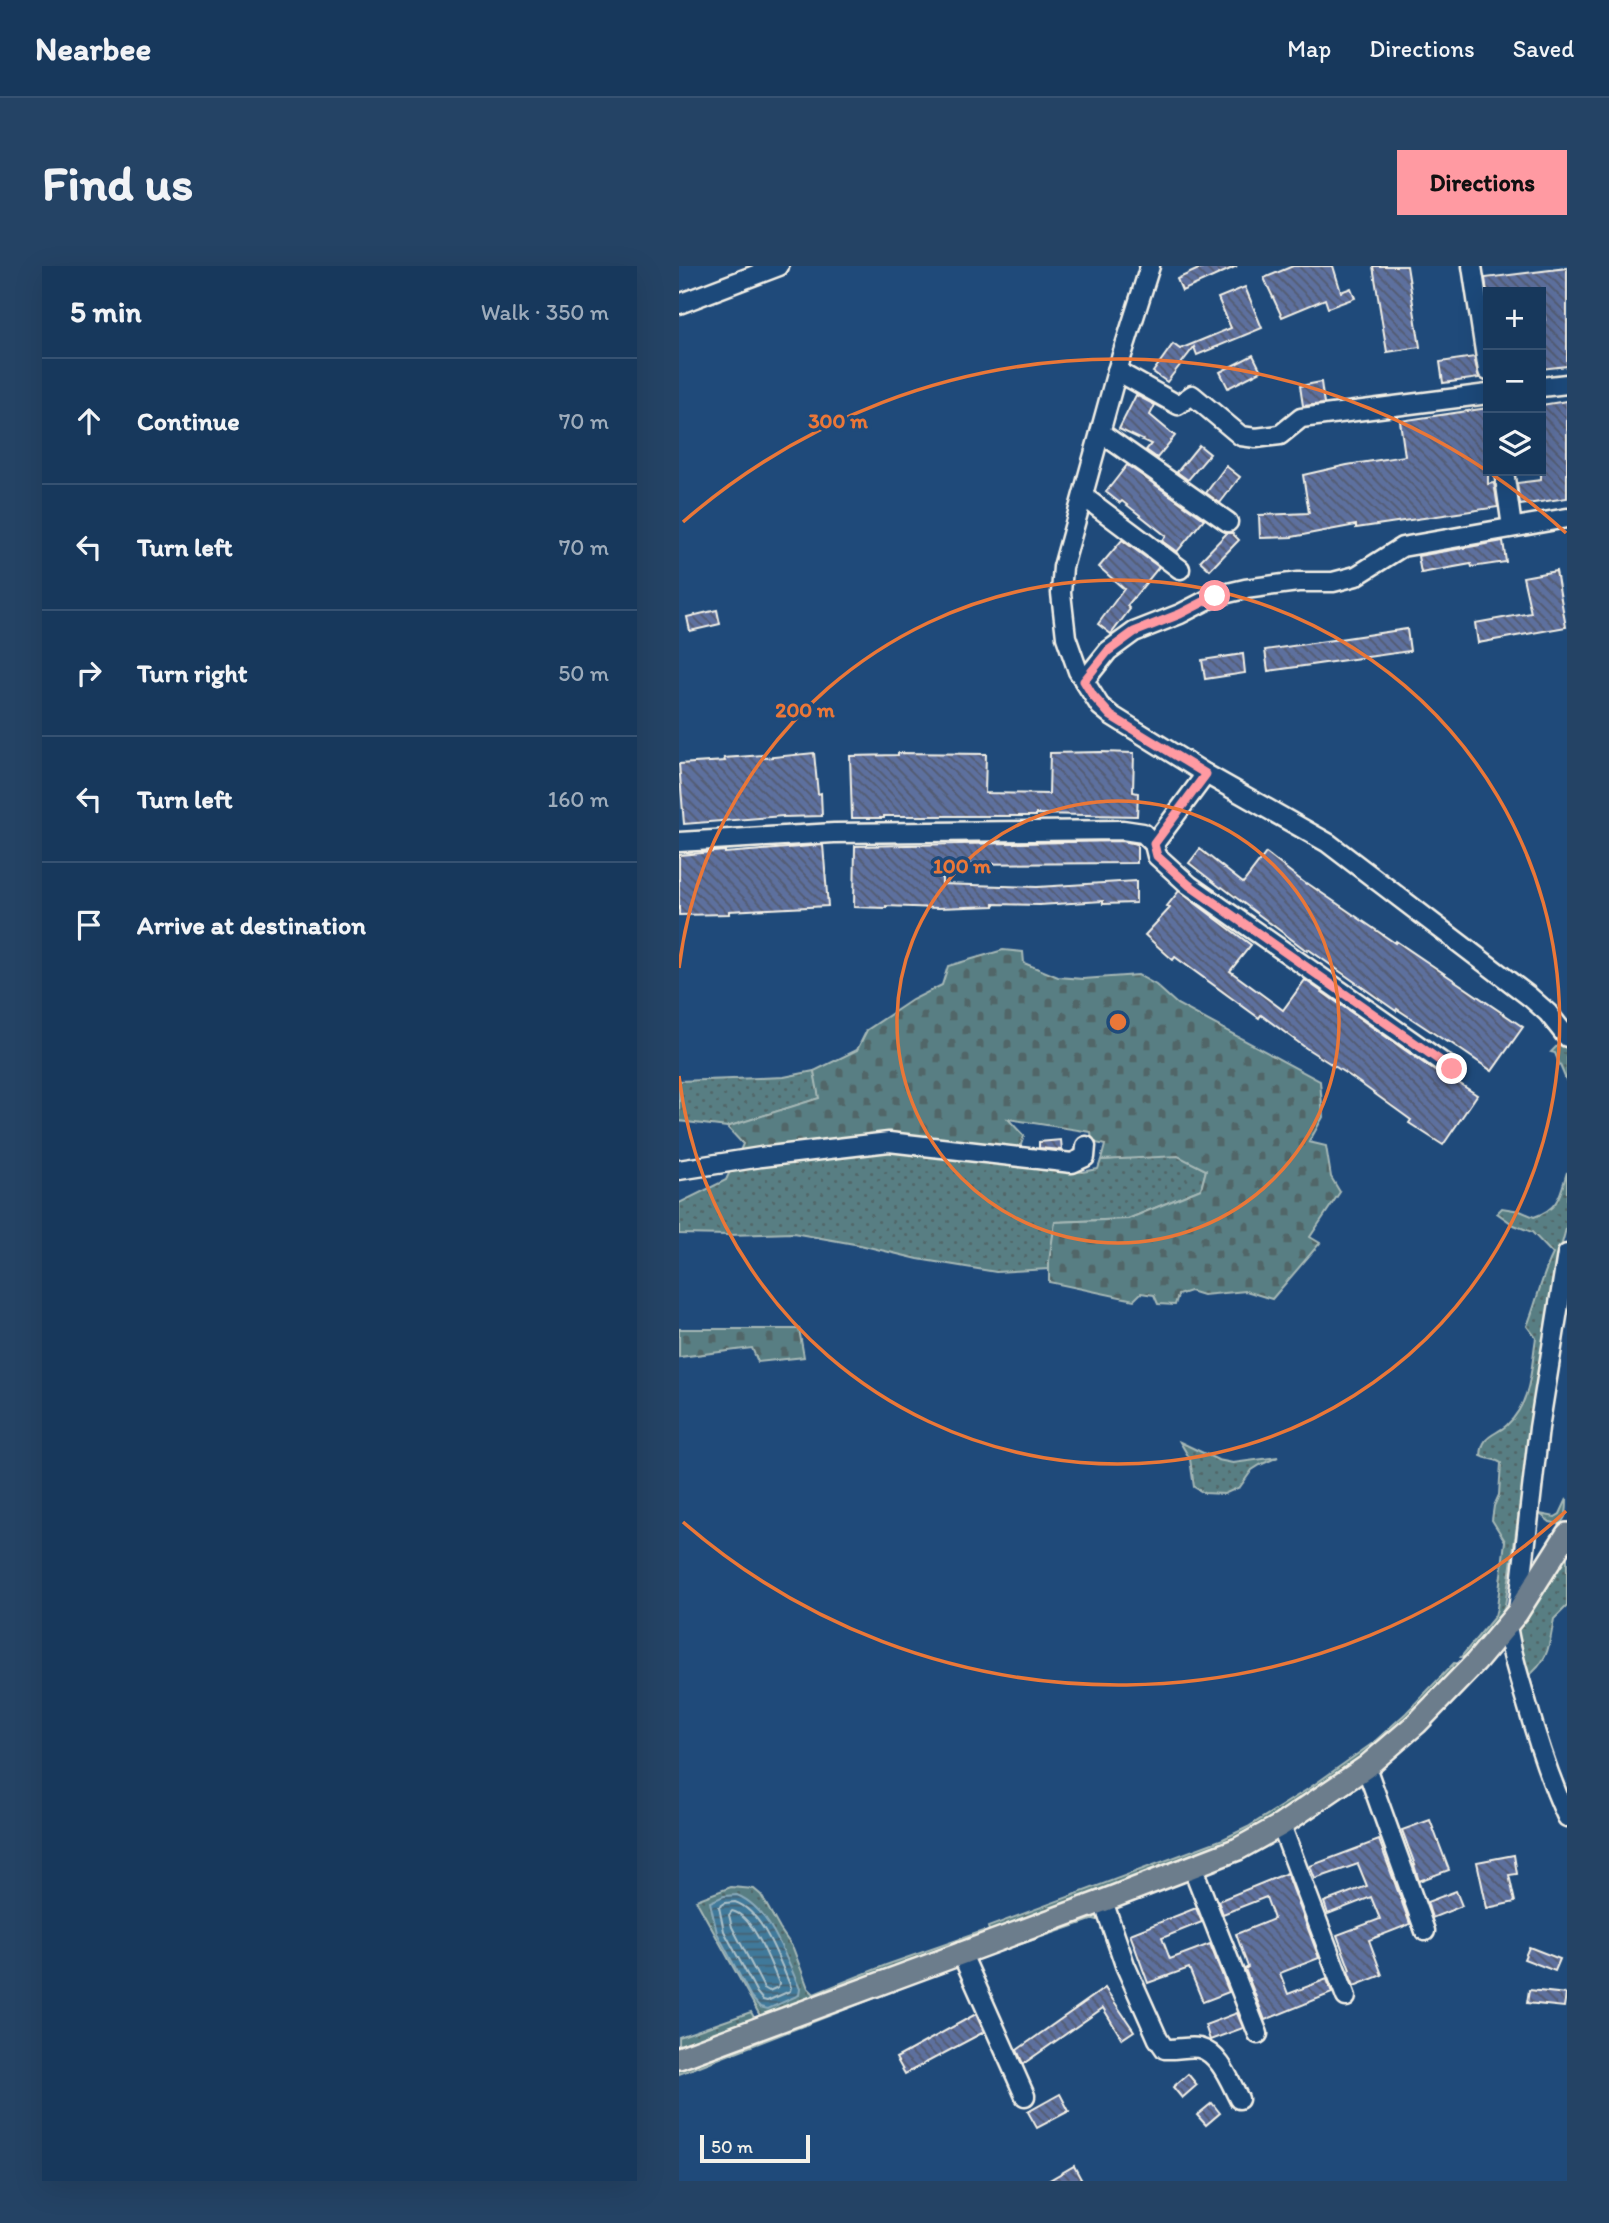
<!DOCTYPE html>
<html lang="en">
<head>
<meta charset="utf-8">
<style>
	body { margin:0; font-family:Itim,sans-serif; background:#244365; color:#f1f3f6 }
	.controls { position:absolute; right:21px; top:21px; display:grid; overflow:hidden; border-radius:0px; box-shadow:0 7px 28px #0002 }
	.controls button { width:63px; height:63px; display:grid; place-items:center; padding:0; border:0; border-bottom:2px solid #365272; background:#17385c; color:#f1f3f6; font:35px sans-serif }
	.scale { position:absolute; left:21px; bottom:18px; width:110px; box-sizing:border-box; padding-left:7px; border:4px solid #f4f1e8; border-top:0; font-size:19px; line-height:24px; white-space:nowrap; color:#f4f1e8; -webkit-text-stroke:5px #1f4a7a; paint-order:stroke }
	.stop { position:absolute; width:21px; height:21px; margin:-16px; border:5px solid #ff9aa2; border-radius:50%; background:#fff }
	.stop.end { background:#ff9aa2; border-color:#fff; box-shadow:0 2px 7px #0008 }
	.list { margin:0; padding:0; list-style:none }
	h2 { display:flex; justify-content:space-between; align-items:center; height:91px; margin:0; padding:0 28px; font-size:30px }
	h2 small { font-size:23px; font-weight:400; color:#9eacbb }
	.list li { display:grid; grid-template-columns:46px 1fr auto; gap:21px; align-items:center; box-sizing:border-box; height:126px; padding:0 28px; border-top:2px solid #365272 }
	.list b { display:block; font-size:26px; white-space:nowrap }
	.list em { font-size:23px; font-style:normal; color:#9eacbb }
	.icon { flex:none; width:38px; height:38px; fill:none; stroke:currentColor; stroke-width:2; stroke-linecap:round; stroke-linejoin:round }
	.map { position:relative; flex:none; width:888px; height:1915px; overflow:hidden; border-radius:0px }
	header { display:flex; align-items:center; gap:42px; box-sizing:border-box; height:98px; padding:0 35px; background:#17385c; border-bottom:2px solid #365272 }
	header strong { font-size:33px }
	nav { display:flex; gap:38px; margin-inline-start:auto; font-size:24px }
	.intro { display:flex; align-items:center; justify-content:space-between; box-sizing:border-box; height:168px; padding:0 42px }
	h1 { margin:0; font-size:49px }
	.button { padding:18px 32px; border-radius:0px; background:#ff9aa2; color:#111; font-size:24px; font-weight:700 }
	main { display:flex; gap:42px; padding:0 42px }
	aside { flex:1; background:#17385c; border-radius:0px; box-shadow:0 7px 28px #0002 }
	.map>svg:first-child { display:block }
</style>
</head>
<body>
<header>
<strong>Nearbee</strong>
<nav><a>Map</a><a>Directions</a><a>Saved</a></nav>
</header>
<div class="intro"><h1>Find us</h1><a class="button">Directions</a></div>
<main>
<aside>
<h2>5 min<small>Walk · 350 m</small></h2>
<ul class="list">
<li><svg class="icon" aria-label="ahead" viewBox="0 0 24 24"><path d="M12 20V5M6 11l6-6 6 6"/></svg><div><b>Continue</b></div><em>70 m</em></li>
<li><svg class="icon" aria-label="left" viewBox="0 0 24 24"><path d="M17 20v-9H6M10 6l-5 5 5 5"/></svg><div><b>Turn left</b></div><em>70 m</em></li>
<li><svg class="icon" aria-label="right" viewBox="0 0 24 24"><path d="M7 20v-9h11M14 6l5 5-5 5"/></svg><div><b>Turn right</b></div><em>50 m</em></li>
<li><svg class="icon" aria-label="left" viewBox="0 0 24 24"><path d="M17 20v-9H6M10 6l-5 5 5 5"/></svg><div><b>Turn left</b></div><em>160 m</em></li>
<li><svg class="icon" aria-label="arrive" viewBox="0 0 24 24"><path d="M6 21V4h12l-3 4 3 4H6"/></svg><div><b>Arrive at destination</b></div></li>
</ul>
</aside>
<div class="map">
<svg width="888" height="1915" viewBox="0 0 888 1915">
	<defs>
		<pattern id="grass-dots" width="8" height="8" patternUnits="userSpaceOnUse" patternTransform="scale(1.75)"><rect width="8" height="8" fill="#587e83"/><path d="M2 2h.1M6 6h.1" fill="none" stroke="#516668" stroke-width="1.8" stroke-linecap="round"/></pattern>
		<pattern id="cemetery-stones" width="16" height="16" patternUnits="userSpaceOnUse" patternTransform="scale(1.75)"><rect width="16" height="16" fill="#587e83"/><path d="M2 7V4a2 2 0 0 1 4 0v3zM10 15v-3a2 2 0 0 1 4 0v3z" fill="#516668"/></pattern>
		<pattern id="water-rules" width="6" height="5" patternUnits="userSpaceOnUse" patternTransform="scale(1.75)"><rect width="6" height="5" fill="#41799a"/><path d="M0 2.5h6" fill="none" stroke="#456070"/></pattern>
		<pattern id="building-back-hatch" width="6" height="6" patternUnits="userSpaceOnUse" patternTransform="scale(1.75)"><rect width="6" height="6" fill="#5d6f9e"/><path d="M-1 5l2 2M0 0l6 6M5-1l2 2" fill="none" stroke="#525a6e"/></pattern>
	</defs>
	<rect width="100%" height="100%" fill="#1f4a7a"/>
	<filter id="ink" filterUnits="userSpaceOnUse"><feTurbulence type="fractalNoise" baseFrequency=".0143" numOctaves="2"/><feDisplacementMap in="SourceGraphic" scale="14" xChannelSelector="R" yChannelSelector="G"/><feConvolveMatrix kernelMatrix="1 2 1 2 8 2 1 2 1" color-interpolation-filters="sRGB"/></filter>
	<g filter="url(#ink)">
		<g fill="url(#grass-dots)" stroke="#a6b8b6" stroke-width="2">
			<path d="M883 775 888 784V816L876 787 872 786Z"/>
			<path d="M135 805 141 832 48 861 0 855V815L105 811Z"/>
			<path d="M209 882 298 896 403 906 419 903 422 894 499 889 527 904 522 923 449 953 376 956 370 1003 317 1006 239 993 181 979 114 967 50 969 0 968V937L47 914 53 901Z"/>
			<path d="M888 906V959L878 996 871 1037 826 1340 822 1350 790 1391H782L816 1350 818 1342 826 1275 813 1254 815 1240 820 1229 822 1197C815 1192 809 1194 802 1190 803 1168 816 1170 828 1159 853 1136 852 1101 857 1072L848 1060C858 1036 862 1011 874 988L853 966 835 959 818 947 823 942 841 945 855 951C880 943 881 929 888 906Z"/>
			<path d="M501 1176 539 1194 554 1197 599 1191 581 1199 573 1204 561 1221 545 1228 525 1227 515 1221 511 1193Z"/>
			<path d="M888 1233C888 1243 888 1253 880 1258L871 1256 861 1248 876 1251 881 1248Z"/>
			<path d="M888 1290V1340L875 1353C870 1379 871 1394 847 1412L837 1365 883 1291Z"/>
			<path d="M775 1397 784 1398 709 1475 557 1579 312 1672 309 1661 544 1573 569 1561 629 1523 694 1477 727 1447Z"/>
			<path d="M52 1621 75 1623 82 1629 101 1663 114 1682 129 1722 135 1728 207 1699 304 1665 307 1672 84 1755 17 1634Z"/>
			<path d="M419 1644 425 1656 415 1653 292 1695Z"/>
			<path d="M281 1699 0 1808V1798Z"/>
			<path d="M72 1746 78 1757 0 1787V1771Z"/>
		</g>
		<g fill="url(#cemetery-stones)" stroke="#a6b8b6" stroke-width="2">
			<path d="M324 684 344 686 345 697 379 711 404 713 459 709 477 719 498 738 641 815 644 851 630 876 647 880 652 911 661 926 631 971 641 977 593 1033 567 1025 524 1029 511 1025 499 1029 496 1039 479 1038 475 1029 462 1027 455 1034 370 1016V995L376 956 449 953 522 923 527 904 499 890 422 894 426 879 413 876 412 866 329 853 345 870 340 884 239 870 192 871 59 889 64 878 48 861 140 832 135 805 178 784 188 764 233 734 263 719 269 700Z"/>
			<path d="M0 1063H120L125 1091 79 1096 73 1082 0 1091Z"/>
		</g>
		<path fill="url(#water-rules)" stroke="#89a9b9" stroke-width="2" d="M58 1629C92 1643 106 1691 121 1723L120 1729 89 1743 81 1741 72 1731 38 1667 31 1636 45 1630Z"/>
		<g fill="none" stroke-linecap="round" stroke-linejoin="round">
			<g stroke="#acc1c9" stroke-width="2">
				<path d="M56 1636C85 1646 100 1695 112 1721L111 1725 88 1735 84 1734 78 1727 45 1665 40 1641 46 1637Z"/>
				<path d="M53 1645C75 1650 91 1697 100 1717L99 1721 90 1725 85 1722 53 1661 50 1649Z"/>
			</g>
		</g>
		<g fill="url(#building-back-hatch)" stroke="#f4f1e8" stroke-width="2">
			<path d="M526 0H558L503 25 498 13Z"/>
			<path d="M614 0H654L662 26 672 22 676 32 649 42 646 33 603 51 585 12Z"/>
			<path d="M694 0H728L741 81 708 86Z"/>
			<path d="M888 2V100L862 103V54H866L862 26H808L806 12Z"/>
			<path d="M566 21 583 62 518 89 515 81 488 116 474 106 494 78 501 83 552 62 539 32Z"/>
			<path d="M574 89 582 105 549 122 541 106Z"/>
			<path d="M795 91 800 112 764 117 761 96Z"/>
			<path d="M642 116 645 138 624 140 621 120Z"/>
			<path d="M457 129 476 139 471 149 496 170 478 192 467 184 472 178 440 163Z"/>
			<path d="M888 135V232L841 239 838 217 862 214V139Z"/>
			<path d="M809 142V218L815 217 819 241 677 262V259L613 271 581 272 580 249 630 247 624 209 668 199 726 190 721 155Z"/>
			<path d="M520 179 531 188 509 214 498 206Z"/>
			<path d="M448 199 525 253 498 286 483 275 487 270 443 235 441 237 427 226Z"/>
			<path d="M547 200 561 211 541 237 527 227Z"/>
			<path d="M548 267H553L560 274 531 304 521 295Z"/>
			<path d="M443 274 480 301 448 340 451 343 432 368 419 358 445 323 420 301Z"/>
			<path d="M824 275 827 296 793 301 792 298 742 307 739 290Z"/>
			<path d="M877 305 887 361 799 377 796 357 852 347 844 311Z"/>
			<path d="M38 344 41 358 11 365 8 351Z"/>
			<path d="M728 363 731 385 589 405 586 384Z"/>
			<path d="M564 388 566 407 526 413 523 394Z"/>
			<path d="M422 486 455 487 454 526 459 527 458 550 357 548V550H205V552H173L171 490 219 489V487L307 488 306 527 370 528 371 487Z"/>
			<path d="M135 487 139 528 142 527 143 550 104 551V550L5 558 0 498 46 495 45 492 84 489 85 492Z"/>
			<path d="M443 575 458 578V597L263 598V618L358 621 457 615V637L424 638V635L360 639 315 638V640L259 642 207 640V642L175 641 176 580Z"/>
			<path d="M144 579 149 640 50 645V648L0 649V589L46 585V587Z"/>
			<path d="M521 583 564 617 587 587 627 618 628 617 716 677 717 675 844 761 813 805 769 775 768 776 718 743 717 745 629 683 628 685 543 621 542 622 510 597Z"/>
			<path d="M500 625 572 679 551 705 604 744 626 714 766 812 775 814 798 829 764 879 730 857 732 854 674 812 627 782 582 749 580 752 496 691 494 694 466 669 491 642 488 640Z"/>
			<path d="M382 874 383 884 360 882V876Z"/>
			<path d="M751 1554 770 1604 740 1615 735 1599H736L723 1564Z"/>
			<path d="M700 1574 731 1658 690 1674 703 1709 675 1720 669 1705 671 1704 658 1669 701 1653 692 1631 649 1648 645 1636 688 1620 679 1598 636 1613 631 1600Z"/>
			<path d="M835 1589 838 1608 830 1609 836 1636 808 1642 798 1596Z"/>
			<path d="M608 1607 640 1692 601 1707 609 1728 648 1713 653 1727 586 1754 566 1703 569 1701 557 1668 595 1653 587 1631 544 1648 539 1635Z"/>
			<path d="M777 1625 783 1640 753 1652 748 1636Z"/>
			<path d="M517 1642 523 1656 483 1672 491 1693 531 1678 550 1726 524 1736 510 1702 469 1717 451 1668Z"/>
			<path d="M850 1681 881 1693 876 1705 845 1693Z"/>
			<path d="M426 1722 455 1765 443 1773 424 1742 344 1798 338 1784Z"/>
			<path d="M850 1724 887 1728 885 1741 848 1737Z"/>
			<path d="M558 1747 564 1762 531 1774 526 1759Z"/>
			<path d="M297 1748 305 1766 226 1808 217 1792Z"/>
			<path d="M509 1808 518 1819 503 1832 494 1821Z"/>
			<path d="M381 1828 390 1845 358 1862 349 1846Z"/>
			<path d="M533 1837 541 1847 527 1859 518 1849Z"/>
			<path d="M395 1900 403 1915H369Z"/>
		</g>
		<g fill="none" stroke-linecap="round" stroke-linejoin="round">
			<defs>
				<g id="minor">
					<path d="M471 0 438 105 384 301 382 327 387 371 399 405 421 440 432 449 527 508 649 577 851 731 869 747 888 771"/>
					<path d="M793 0 809 105"/>
					<path d="M0 38 100 0"/>
					<path d="M438 105 499 139 513 129 562 170 577 172 601 169 622 152 809 128"/>
					<path d="M862 121 888 118"/>
					<path d="M422 167 549 256"/>
					<path d="M825 205 833 261"/>
					<path d="M404 230 501 303"/>
					<path d="M405 415 429 385 455 366 501 348 536 330 566 323 619 316H654L677 310 723 281 888 252"/>
					<path d="M0 576 155 567 444 564 464 567 475 578 478 590 510 619 773 803"/>
					<path d="M475 578 527 508"/>
					<path d="M0 904 82 891 210 876 393 897 406 891 407 880"/>
					<path d="M839 1345 860 1162 888 988"/>
					<path d="M828 1359C832 1386 840 1412 848 1438 859 1477 871 1514 888 1551"/>
					<path d="M687 1501 746 1665"/>
					<path d="M602 1559 667 1731"/>
					<path d="M513 1600 579 1768"/>
					<path d="M424 1635 446 1699 479 1773 486 1783C497 1784 510 1780 520 1782 541 1787 551 1816 560 1833"/>
					<path d="M282 1686 346 1830"/>
				</g>
				<path id="major" d="M0 1792 424 1635 559 1583 602 1559 687 1501 738 1457 797 1396 838 1347 888 1268"/>
			</defs>
			<use href="#minor" stroke="#f4f1e8" stroke-width="23"/>
			<use href="#major" stroke="#f4f1e8" stroke-width="26"/>
			<use href="#minor" stroke="#1f4a7a" stroke-width="18"/>
			<use href="#major" stroke="#6c7d8c" stroke-width="21"/>
		</g>
	</g>
	<g fill="none" stroke-linecap="round" stroke-linejoin="round" filter="url(#ink)">
		<path stroke="#ff9aa2" stroke-width="9" d="M536 330 501 348 455 366 429 385 405 415 414 430 432 450 527 508 475 578 478 590 510 619 773 803"/>
	</g>
	<g fill="none" stroke="#ea7738" stroke-width="3.5">
		<circle cx="439" cy="756" r="221"/>
		<path d="M0 702A442 442 0 1 1 0 810"/>
		<path d="M887 1245A663 663 0 0 1 4 1256M4 256A663 663 0 0 1 887 267"/>
	</g>
	<circle cx="439" cy="756" r="10" fill="#ea7738" stroke="#1f4a7a" stroke-width="3.5"/>
	<g font-size="21" text-anchor="middle" font-weight="bold" fill="#ea7738" stroke="#1f4a7a" stroke-width="7" stroke-linejoin="round" paint-order="stroke">
		<text x="159" y="162">300 m</text>
		<text x="126" y="451">200 m</text>
		<text x="283" y="607">100 m</text>
	</g>
</svg>
<div class="controls">
<button>+</button>
<button>−</button>
<button><svg class="icon" aria-label="layers" viewBox="0 0 24 24"><path d="M12 4l9 5-9 5-9-5zM3 14l9 5 9-5"/></svg></button>
</div>
<div class="scale">50 m</div>
<div class="stop" style="left:536px;top:330px"></div>
<div class="stop end" style="left:773px;top:803px"></div>
</div>
</main>
</body>
</html>
